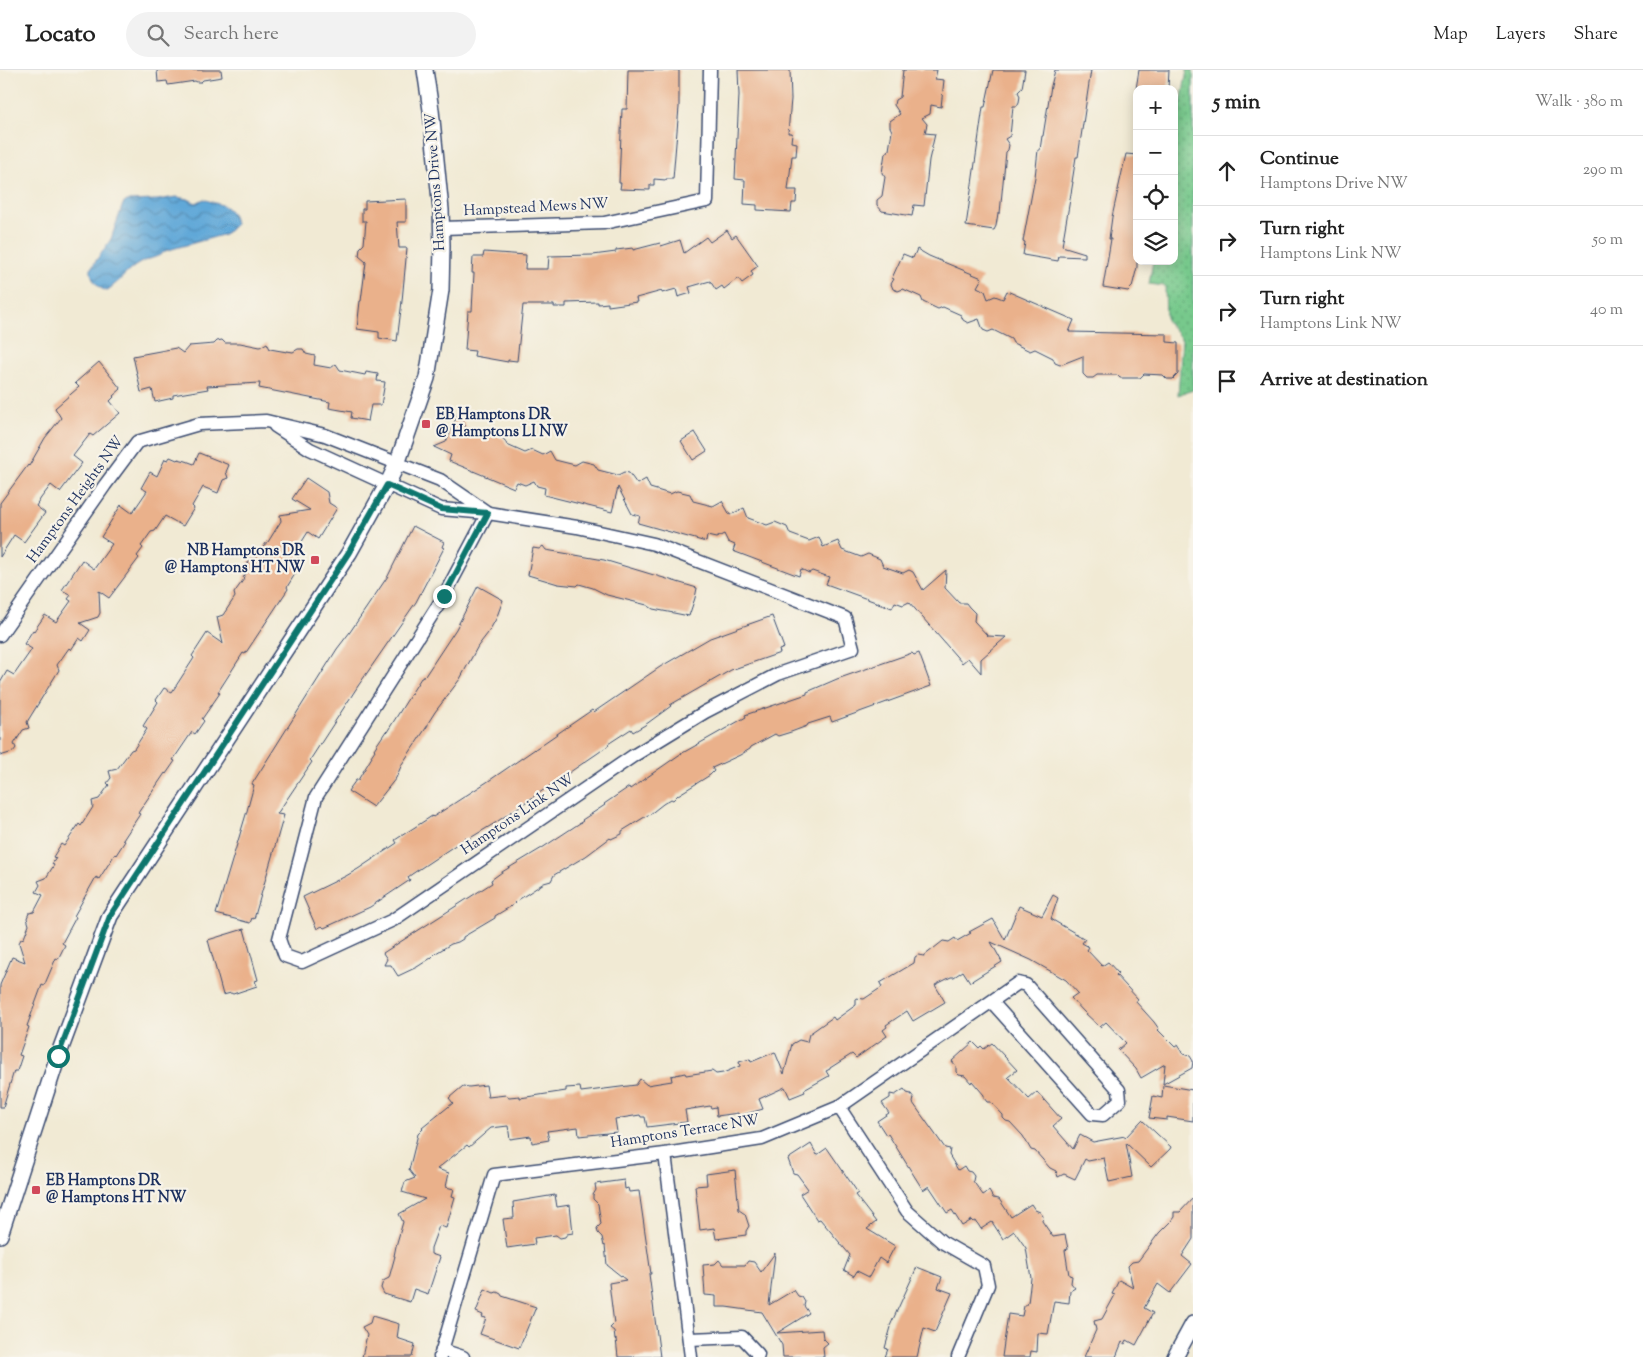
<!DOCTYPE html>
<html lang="en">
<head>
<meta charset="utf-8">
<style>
	body { margin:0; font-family:"Sorts Mill Goudy",serif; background:#f2f2f2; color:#222 }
	.controls { position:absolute; right:15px; top:15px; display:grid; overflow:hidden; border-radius:10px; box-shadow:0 2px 12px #0003 }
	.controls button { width:45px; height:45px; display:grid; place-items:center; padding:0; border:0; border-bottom:1px solid #e0e0e0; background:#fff; color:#222; font:25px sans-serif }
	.stop { position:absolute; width:15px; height:15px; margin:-11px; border:4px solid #0f766e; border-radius:50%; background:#fff }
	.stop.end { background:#0f766e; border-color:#fff; box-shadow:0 1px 5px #0008 }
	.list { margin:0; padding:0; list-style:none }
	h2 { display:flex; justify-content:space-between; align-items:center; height:65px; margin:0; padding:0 20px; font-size:21px }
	h2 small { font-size:16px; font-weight:400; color:#767676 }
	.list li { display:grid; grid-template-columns:32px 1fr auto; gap:15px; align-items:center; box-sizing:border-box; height:70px; padding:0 20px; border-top:1px solid #e0e0e0 }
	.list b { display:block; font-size:19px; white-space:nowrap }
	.list p { margin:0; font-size:16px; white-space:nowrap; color:#767676 }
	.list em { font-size:16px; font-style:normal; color:#767676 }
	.icon { flex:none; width:28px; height:28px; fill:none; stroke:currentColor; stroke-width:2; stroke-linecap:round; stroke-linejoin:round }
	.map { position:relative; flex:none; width:1193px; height:1287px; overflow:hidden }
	header { display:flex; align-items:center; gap:30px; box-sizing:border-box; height:70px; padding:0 25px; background:#fff; border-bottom:1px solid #e0e0e0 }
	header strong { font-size:24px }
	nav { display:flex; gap:28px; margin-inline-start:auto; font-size:18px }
	.search { width:350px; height:45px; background:#f2f2f2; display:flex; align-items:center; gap:12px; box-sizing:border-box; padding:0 18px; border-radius:28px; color:#767676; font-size:19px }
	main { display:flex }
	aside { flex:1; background:#fff }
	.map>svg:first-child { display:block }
</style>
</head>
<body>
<header>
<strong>Locato</strong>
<div class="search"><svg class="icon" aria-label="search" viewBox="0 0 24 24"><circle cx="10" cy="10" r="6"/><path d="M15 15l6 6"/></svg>Search here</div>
<nav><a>Map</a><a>Layers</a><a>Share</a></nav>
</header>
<main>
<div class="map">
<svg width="1193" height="1287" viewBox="0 0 1193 1287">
	<defs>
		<pattern id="grass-dots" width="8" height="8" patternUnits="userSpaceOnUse" patternTransform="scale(1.25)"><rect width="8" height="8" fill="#77c98c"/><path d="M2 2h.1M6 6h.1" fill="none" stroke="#61a476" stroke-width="1.8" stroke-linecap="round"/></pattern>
		<pattern id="water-waves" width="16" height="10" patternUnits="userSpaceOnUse" patternTransform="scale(1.25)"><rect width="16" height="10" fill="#61a8d8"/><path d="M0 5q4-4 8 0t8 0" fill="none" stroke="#4f89b2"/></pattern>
	</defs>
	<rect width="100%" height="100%" fill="#f7f3e8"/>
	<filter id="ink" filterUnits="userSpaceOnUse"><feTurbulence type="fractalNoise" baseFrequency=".02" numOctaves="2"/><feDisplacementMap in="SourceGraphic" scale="10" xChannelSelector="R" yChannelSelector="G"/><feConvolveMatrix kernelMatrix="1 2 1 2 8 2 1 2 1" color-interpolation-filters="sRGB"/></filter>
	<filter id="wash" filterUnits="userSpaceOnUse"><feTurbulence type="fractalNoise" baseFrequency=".0096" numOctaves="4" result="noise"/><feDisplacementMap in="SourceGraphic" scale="20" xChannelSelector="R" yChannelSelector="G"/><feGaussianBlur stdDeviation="1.12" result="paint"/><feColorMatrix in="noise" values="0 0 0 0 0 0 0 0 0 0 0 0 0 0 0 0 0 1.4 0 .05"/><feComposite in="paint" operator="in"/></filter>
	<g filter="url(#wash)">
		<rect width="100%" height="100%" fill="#f1ead4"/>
		<path fill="url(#grass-dots)" stroke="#497c75" d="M1187 0H1193V320L1178 325 1182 270 1166 250 1165 216 1149 214 1153 191H1174V72Z"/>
		<path fill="url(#water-waves)" stroke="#3e6c9b" d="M176 127 188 129 196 133 204 129C219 136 232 133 235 154L230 160 222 165 165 181C159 188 148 188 140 193 127 200 119 213 106 221 97 217 90 208 91 198L111 169 123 134 127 131 157 130Z"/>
		<g id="blocks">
			<g fill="#eab18b">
				<path d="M157 0H221L222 7 203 10 201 12H197L195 11 168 15 167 11 158 12Z"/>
				<path d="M628 0H679V37L673 109H666V110L654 109V115H650V120L620 119 621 113H619L622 39H627Z"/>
				<path d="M738 0H790L791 29 788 63H792L791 72 797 73 796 86H792L788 120H797L796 133H792L791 142 757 140V135L744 134 745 110 735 109 739 25Z"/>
				<path d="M903 0H937L935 9 944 10 941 37 931 35 930 44 922 48 927 54 925 63 935 64 929 90 924 136 914 135 912 146 882 141 877 135V130L882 126 885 107 882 103 885 83 889 80 892 61 890 57V51L900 44 894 35 895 30 900 27Z"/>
				<path d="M993 0H1025L1022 18 1018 22 1020 26 1019 32 1017 36H1013L1010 66 1005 69 1009 75 1008 80 1006 82 1000 143H998L996 156 994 160 966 156 983 37H985Z"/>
				<path d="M1055 0H1091L1078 87H1076L1072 112H1073L1062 176 1085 183V187L1059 186 1058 191 1023 185 1025 172 1023 171 1035 107 1038 80H1040L1042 66H1043L1051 16Z"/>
				<path d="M1139 0H1169L1168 19H1136Z"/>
				<path d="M1126 84 1137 85V197L1132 217 1128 221 1103 217 1111 169H1109L1112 147Z"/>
				<path d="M406 129V152H397L399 178H407L402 231 397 271 379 268V262L357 259 360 231H361L366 192 359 186 360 178 364 174 366 151H362V139H365V131Z"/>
				<path d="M727 160 732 168 736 165 758 196 751 201 753 205 742 213 738 208 724 219 722 216 716 220 710 211 689 217 691 223 678 227 676 219 662 223V221L636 228 637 232 608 236V233L598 234V232L566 233V237H554V235H523L517 291 508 290V292L474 286 475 281 465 280 468 241H472L474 203H472L473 187H483L484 182 526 185 525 199H548L549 186 593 185 616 182V180L633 178V180L660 173 661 176 680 170 684 183 706 167 710 172Z"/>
				<path d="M917 179 929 186 982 208 977 217 985 221 988 229 995 226 1003 229 1007 221 1074 250 1069 262 1167 264V272L1178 273V304L1173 309H1167L1163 305 1144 304 1140 308H1120L1117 305H1097L1093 308H1087L1083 304V286L1060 295 1055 293 1053 288 1035 279 1030 281 1013 273 1011 269 993 260 988 262 983 260 979 249 968 253 963 250 961 245 943 237 938 239 923 232 921 227 903 219 898 221 893 219 891 214 894 209 892 208 903 184 913 188Z"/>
				<path d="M222 270 225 273H240L260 277 267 273 270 279 287 282V281L293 282 298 279H303L306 284 315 286 314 295 331 298 336 294 340 300 365 305 366 302 378 304 377 311 385 312 381 335H371L368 351 351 348 352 342 329 338 330 332 259 318 260 313 207 316 208 319 173 325V328L155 332 152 319 141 322 133 286 176 278 183 283 189 276 214 274 217 271Z"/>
				<path d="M99 292 121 319 113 326 114 327 110 331 120 343 93 366 90 364 73 386 82 393 60 422 51 415 41 428 36 436 45 443 24 472 14 465 0 487V433L28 395 29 396 45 368 61 348 55 338 79 317 75 313Z"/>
				<path d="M459 341 466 358 484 366 492 363 504 369 507 375 525 383 532 380 543 385 550 381 555 390 575 395 582 391 594 394 598 400 618 405 624 402 629 403 637 414 646 409 650 418 670 424 677 421 690 424 693 431 713 436 722 431 730 445 744 438 748 448 767 455 775 452 787 457 790 464 809 471 819 467 823 477 838 471 842 480 861 487 868 484 880 489 883 496 903 503 909 500 913 502 923 520 946 500 945 518 959 533H966L969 537 975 543 974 551 988 566 1006 567 981 589V603L968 588 962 593 909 532 903 535 895 532 892 538 826 514 829 507 812 501 809 503 801 499 799 506 733 481 735 475 728 472 724 464 716 468 707 466 706 472 638 453 640 446 632 444 618 417 612 442 544 425 545 418 537 416 534 411 525 415 517 412 514 418 490 408 449 391 451 385 434 377 446 372Z"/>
				<path d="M695 362 707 381 693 390 681 371Z"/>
				<path d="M199 383 229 395 226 402 228 408 223 410 218 423 203 417 192 436 194 438 183 456 165 446 155 461 151 462 141 476 143 478 137 486 139 488 109 528 99 521 100 543 98 547 80 553 90 560 83 571 79 568 71 580 69 578 57 595 59 600 27 652 29 658 23 660 14 674 16 678 13 682 0 686V613L7 601 14 605 32 579 24 574 33 560 34 561 45 545 56 552 71 531 68 529 71 525 62 520 82 490 94 499 112 474 101 467 121 435 132 443 147 421 141 418 150 402 157 406 165 389 168 390 170 387 177 390 178 389 186 391 194 394Z"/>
				<path d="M306 408 327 422 329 433 337 438 318 469 308 462 296 481 299 484 297 487 303 491 287 517 288 519 245 584 243 583 218 622 220 623 202 649 204 651 195 664 192 662 173 690 175 691 166 704 165 703 138 743 140 744 123 770 125 771 116 785 115 784 99 809 96 807 74 846 76 847 62 873 65 875 58 889 56 888 44 916 42 915 27 956 29 957 19 985 22 986 17 1001H14L3 1037H0V915L12 887 25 892 19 873 21 869 24 868 29 855 27 848 29 843 34 842 43 825 36 822 40 815 38 811 46 808 54 795 52 794 56 788 53 787 61 774 64 776 79 754 81 756 93 737 92 731 99 729 109 715 107 713 111 708 109 701 117 699 131 680 134 679 147 659 143 656 158 632 156 630 164 618 172 622 194 588 192 586 207 563 223 574 217 547 223 545 235 527 234 523 244 509 243 508 248 500 247 495 250 489 256 488 266 473 268 472 281 451 280 445 310 440 292 429Z"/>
				<path d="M413 456 444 472 442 477 444 478 416 532 358 616 310 690 312 692 277 744 284 745 254 849 252 848 250 853 216 844 247 741 254 715 252 714 337 579 350 562 388 506Z"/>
				<path d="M543 476 546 480 604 490 697 518 695 528 689 546 653 539 647 535 607 525 593 518 579 514 577 516 558 514 528 505 533 478 539 479Z"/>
				<path d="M478 516 503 530 496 549 488 563 478 576 460 609 435 642 428 653V655L402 694 396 708 373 737 348 721 356 710H358L372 687 371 686 375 680 374 679 386 661 387 662 421 608H422L424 605 425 606 456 559Z"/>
				<path d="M772 546 784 578 779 580 780 583 731 600 670 635 671 636 645 655 633 662 631 659 608 674 609 675 598 683 495 753 467 770 466 768 412 804 408 807 410 810 370 837 324 858 322 856 317 859 303 827 346 806 358 799 397 773 395 770 432 746 433 747 490 710 592 640 594 642 660 597 710 568Z"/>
				<path d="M912 583 914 585 919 583 931 616 832 652 830 647 808 654 807 656 791 662 778 666 775 664 751 677 750 679 740 685 712 698 714 701 710 705 678 725 673 730 671 729 663 734 649 745H648L622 761V764L611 769 610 768 586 786 554 805 551 811 544 813 518 830 513 835 495 846V848L463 867V869L458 872 451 874 436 883 431 888 417 897 398 906 391 895H384L387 889 383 883 492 813 491 810 502 802 542 778 583 751 582 750 605 735 604 734 629 717 630 719 679 685 746 647 745 645 807 624V622L837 609Z"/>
				<path d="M1053 825 1058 828 1051 849 1085 869 1082 873 1089 877 1087 880 1102 896 1108 892 1118 903 1116 905 1138 929 1136 932 1154 952 1159 959 1158 960 1175 977 1178 975 1184 984 1190 986 1193 991 1192 998 1163 1014 1165 994 1141 1008 1136 999 1118 980 1126 973 1106 952 1100 957 1084 942 1071 928 1078 923 1066 910 1031 890 991 872 1002 892 970 912 963 901 954 907H951L935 915 945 932 913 951 907 941 886 955 887 957 883 960 887 966 856 988 852 984 830 998V999L826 1001 829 1006 804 1020 805 1022 790 1028 785 1017 759 1029 763 1039 739 1046 738 1043 717 1046 716 1037 711 1038 710 1036 685 1040 687 1052 647 1057 645 1047H641L640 1045 615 1049 617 1062 579 1066 578 1057 547 1061 549 1070 532 1073 531 1066 510 1069 508 1056 491 1058 469 1077 467 1075 437 1099 449 1103 446 1117 454 1119 452 1126 455 1127 446 1158 439 1156 431 1178V1184L440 1187 428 1224 414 1219 410 1232 384 1224 381 1218 383 1211 389 1208 395 1186H394L396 1176 403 1152 399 1144 425 1129 402 1122 405 1112 415 1108 409 1100 418 1064 423 1059 422 1058 453 1033 449 1028 463 1016 469 1017 486 1015 488 1027 506 1025 509 1027 520 1026V1028L566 1021V1018L580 1017 581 1022 636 1015 640 1009 647 1015 672 1011 671 1006 685 1003 686 1005 712 1001 716 1004 723 1003 740 996 739 992 750 989 751 992 775 982 784 1004 792 974 799 970 807 972 809 964 833 947 835 950 856 935V928L864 929 882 917 880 913 914 893 915 887 918 885 924 886 943 871 949 872 955 868 957 871 971 863 969 862 993 849 1005 870 1019 836 1042 846Z"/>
				<path d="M244 859 258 910 255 911 257 916 233 924 231 923 223 925 208 870Z"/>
				<path d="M973 972 979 978 981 976 984 979 992 973 1017 1000 1008 1007 1029 1029 1037 1022 1061 1049 1053 1056 1073 1079 1080 1065 1093 1072 1125 1066V1068L1142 1050 1171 1077 1170 1079 1151 1097 1126 1073 1132 1107 1109 1112 1104 1088 1088 1091 1085 1089 1075 1109 1064 1104 1058 1107 1056 1101 1050 1098 1035 1081 1031 1080 1023 1066 1010 1052 1006 1051 1003 1048V1045L991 1032H987L984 1028V1025L972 1011 971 1013 965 1006 959 1005 956 1002V996L952 991Z"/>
				<path d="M1163 1015 1193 1020V1051L1167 1047V1050L1149 1048 1153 1026 1162 1028Z"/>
				<path d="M904 1019 907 1023 911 1024 914 1028 913 1033 945 1078 950 1079 949 1085 958 1100 964 1096 967 1101 971 1102 974 1106 973 1111 983 1125 989 1121 993 1128 999 1129 1011 1147 1031 1134 1035 1140 1040 1142 1043 1146 1042 1151 1053 1167 1065 1165 1068 1179 1065 1180 1069 1205 1072 1206 1071 1213 1075 1218 1070 1221 1069 1233 1054 1231 1048 1264 1038 1263 1037 1282 1031 1281 1030 1287H1002L1008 1244 1022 1246 1024 1236 1028 1233 1031 1208 1026 1178 1014 1161 1003 1169 992 1152 981 1159 976 1151 974 1152 972 1150 962 1156 952 1140 947 1143 929 1116 923 1120 888 1064 886 1065 877 1051 889 1043 882 1033 890 1028V1024L895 1025Z"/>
				<path d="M811 1074 817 1085 827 1078 858 1123 855 1125 876 1152 867 1159 895 1176 886 1193 879 1188 869 1207 857 1201 854 1206 844 1200 850 1185 820 1149 817 1150 800 1124 808 1119 797 1104 793 1103 788 1089Z"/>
				<path d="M735 1100 739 1140 745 1144 749 1156 746 1161V1165L716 1169 714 1158 700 1160 695 1116 707 1115 706 1104Z"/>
				<path d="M624 1110 625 1119 628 1118 629 1122 639 1121 651 1204H649L660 1287H618L616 1269 615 1270 614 1261 610 1258 614 1254 609 1213 626 1210 607 1195 605 1175 604 1176 602 1167 598 1163 597 1158 601 1154 598 1134 593 1129V1125L596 1120 595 1114Z"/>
				<path d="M555 1125 557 1137 570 1135 573 1163 567 1164 565 1167 560 1168 556 1165 534 1168 535 1174 507 1178 503 1149 514 1148 513 1132Z"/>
				<path d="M1193 1128V1169L1182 1186 1192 1194 1170 1223 1158 1214 1144 1238 1153 1243 1136 1275 1127 1270 1125 1274 1122 1272 1116 1287H1084L1096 1260 1094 1251 1102 1249 1115 1225 1112 1224 1119 1210 1133 1218 1128 1196 1132 1192 1138 1191 1159 1163 1171 1151 1174 1147V1142H1180Z"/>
				<path d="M775 1183 769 1235 794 1220 798 1226 802 1227 805 1232 804 1236 809 1243 777 1263 822 1260 823 1268 828 1273 823 1277 824 1287H783L782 1275 762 1242 726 1237H716V1226L705 1225 703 1195 715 1194 719 1190 723 1195H745L748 1191 754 1192 761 1202Z"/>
				<path d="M917 1197 942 1207 938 1218 952 1223 935 1262 924 1258 917 1287H885L888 1279 885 1278 891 1257 890 1256Z"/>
				<path d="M485 1219 494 1223 497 1222 501 1224 502 1226 536 1237 519 1278 480 1264 486 1248 482 1247 483 1245 476 1242Z"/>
				<path d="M372 1246 399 1254 397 1268 415 1274 412 1287H362L367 1265 362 1257 370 1253Z"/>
			</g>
		</g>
	</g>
	<g filter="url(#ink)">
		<use href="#blocks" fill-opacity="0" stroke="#3b4b70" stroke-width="1"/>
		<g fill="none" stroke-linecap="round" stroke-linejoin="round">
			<defs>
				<g id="minor">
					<path d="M442 158 604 153 707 131 710 0"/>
					<path d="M275 356 310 379 441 439 487 443"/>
					<path d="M488 443 577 457 654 474 845 548 853 578 778 604 705 642 633 686 393 850 302 892 285 886 279 869 316 727 444 526Z"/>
					<path d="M0 565 105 415 137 372 199 354 266 351 325 365 440 410 488 443"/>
					<path d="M839 1037 907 1141 942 1172 984 1196 988 1215 958 1287"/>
					<path d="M665 1084 691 1287"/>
					<path d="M689 1269 742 1267 758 1284 757 1287"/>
					<path d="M442 1280 463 1287"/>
					<path d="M440 1287 494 1105 665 1084 762 1069 839 1037 1018 913 1026 915 1119 1020 1120 1030 1103 1045 1092 1044 992 932"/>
				</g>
				<g id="tertiary">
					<path d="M0 1165 58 986 110 846 349 483 387 415 397 394 427 308 441 220 442 176 441 140 431 40 425 0"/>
					<path d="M1175 1287 1193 1254"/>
				</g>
			</defs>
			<use href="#minor" stroke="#3b4b70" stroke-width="15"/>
			<use href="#tertiary" stroke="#3b4b70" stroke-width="18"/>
			<use href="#minor" stroke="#fff" stroke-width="12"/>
			<use href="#tertiary" stroke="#fff" stroke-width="15"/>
		</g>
	</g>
	<g fill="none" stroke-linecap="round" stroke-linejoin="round" filter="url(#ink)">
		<path stroke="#0f766e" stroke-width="6" d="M58 986 110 846 349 482 387 415 441 439 488 443 444 526"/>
	</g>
	<g fill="#d1495b" stroke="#f7f3e8" stroke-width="2">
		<rect x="421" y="349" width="10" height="10" rx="2.5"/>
		<rect x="310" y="485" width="10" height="10" rx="2.5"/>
		<rect x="31" y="1115" width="10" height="10" rx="2.5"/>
	</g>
	<g text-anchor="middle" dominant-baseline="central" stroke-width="4.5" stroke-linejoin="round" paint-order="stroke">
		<g font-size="15" fill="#1b2f5e" stroke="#f7f3e8">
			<text transform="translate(436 112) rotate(-94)">Hamptons Drive NW</text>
			<text transform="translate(536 138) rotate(-3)">Hampstead Mews NW</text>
			<text transform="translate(76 430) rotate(-54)">Hamptons Heights NW</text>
			<text transform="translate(518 745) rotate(-34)">Hamptons Link NW</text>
			<text transform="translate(685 1062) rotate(-9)">Hamptons Terrace NW</text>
		</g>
		<g font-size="15" font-weight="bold" fill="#1b2f5e" stroke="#f7f3e8" text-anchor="start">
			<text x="436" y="345">EB Hamptons DR<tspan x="436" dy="17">@ Hamptons LI NW</tspan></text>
			<text x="305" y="481" text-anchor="end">NB Hamptons DR<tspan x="305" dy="17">@ Hamptons HT NW</tspan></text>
			<text x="46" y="1111">EB Hamptons DR<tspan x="46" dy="17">@ Hamptons HT NW</tspan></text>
		</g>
	</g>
</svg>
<div class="controls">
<button>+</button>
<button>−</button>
<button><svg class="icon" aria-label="locate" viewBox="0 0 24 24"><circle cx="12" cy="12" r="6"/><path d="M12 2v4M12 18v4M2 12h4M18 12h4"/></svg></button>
<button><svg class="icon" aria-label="layers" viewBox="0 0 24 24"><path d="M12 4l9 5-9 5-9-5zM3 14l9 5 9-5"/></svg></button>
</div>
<div class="stop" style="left:58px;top:986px"></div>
<div class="stop end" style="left:444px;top:526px"></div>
</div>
<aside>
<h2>5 min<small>Walk · 380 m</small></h2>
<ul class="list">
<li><svg class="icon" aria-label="ahead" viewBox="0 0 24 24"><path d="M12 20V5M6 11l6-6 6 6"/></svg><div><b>Continue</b><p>Hamptons Drive NW</p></div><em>290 m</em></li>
<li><svg class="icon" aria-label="right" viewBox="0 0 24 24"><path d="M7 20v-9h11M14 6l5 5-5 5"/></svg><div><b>Turn right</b><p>Hamptons Link NW</p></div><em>50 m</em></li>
<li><svg class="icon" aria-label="right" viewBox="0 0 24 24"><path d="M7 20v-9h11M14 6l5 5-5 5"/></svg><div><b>Turn right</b><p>Hamptons Link NW</p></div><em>40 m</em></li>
<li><svg class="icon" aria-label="arrive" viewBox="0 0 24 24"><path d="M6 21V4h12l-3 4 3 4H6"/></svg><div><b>Arrive at destination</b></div></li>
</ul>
</aside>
</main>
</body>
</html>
